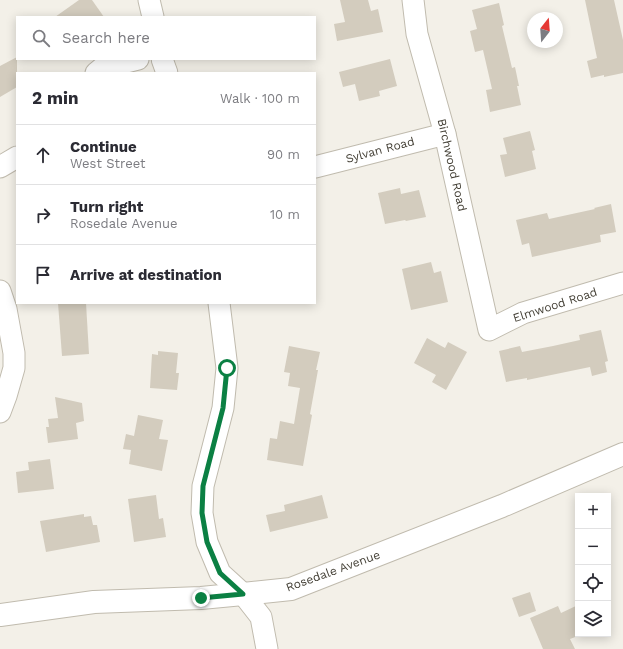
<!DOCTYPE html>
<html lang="en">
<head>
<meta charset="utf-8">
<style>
	body { margin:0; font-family:"Work Sans",sans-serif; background:#f7f7f7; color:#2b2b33 }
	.controls { position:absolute; right:12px; bottom:12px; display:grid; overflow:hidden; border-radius:0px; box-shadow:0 2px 10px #0003 }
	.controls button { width:36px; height:36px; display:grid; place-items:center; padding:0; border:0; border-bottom:1px solid #e1e1e2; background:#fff; color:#2b2b33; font:20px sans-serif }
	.compass { position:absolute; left:527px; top:12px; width:36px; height:36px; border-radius:50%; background:#fff; box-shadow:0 2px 10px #0003; rotate:17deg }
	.stop { position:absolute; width:12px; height:12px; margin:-9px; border:3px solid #0b8043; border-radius:50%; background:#fff }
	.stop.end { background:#0b8043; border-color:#fff; box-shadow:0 1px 4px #0008 }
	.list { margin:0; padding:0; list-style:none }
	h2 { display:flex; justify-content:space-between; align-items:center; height:52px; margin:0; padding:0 16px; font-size:17px }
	h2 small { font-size:13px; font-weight:400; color:#7c7c81 }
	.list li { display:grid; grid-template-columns:26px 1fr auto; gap:12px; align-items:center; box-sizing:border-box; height:60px; padding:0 16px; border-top:1px solid #e1e1e2 }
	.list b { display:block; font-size:15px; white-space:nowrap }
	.list p { margin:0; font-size:13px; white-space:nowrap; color:#7c7c81 }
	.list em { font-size:13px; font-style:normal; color:#7c7c81 }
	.icon { flex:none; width:22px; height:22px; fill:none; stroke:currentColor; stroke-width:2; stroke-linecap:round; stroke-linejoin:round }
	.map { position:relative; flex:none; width:623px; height:649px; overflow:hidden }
	.search { position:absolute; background:#fff; box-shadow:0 2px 10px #0003; left:16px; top:16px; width:300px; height:44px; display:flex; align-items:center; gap:10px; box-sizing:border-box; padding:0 14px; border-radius:0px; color:#7c7c81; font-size:15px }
	.panel { position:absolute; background:#fff; box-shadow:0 2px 10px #0003; left:16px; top:72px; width:300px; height:232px; border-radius:0px }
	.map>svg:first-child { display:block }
</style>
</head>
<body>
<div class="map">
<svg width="623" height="649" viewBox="0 0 623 649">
	<rect width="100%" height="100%" fill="#f3f0e8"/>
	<g fill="#d3ccbe">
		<path d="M79 0H92L104 17H55Z"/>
		<path d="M340 0H368L371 11 378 9 383 32 337 41 334 24 345 22Z"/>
		<path d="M585 0H614L623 40V73L604 77V75L591 78 587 61 597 58Z"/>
		<path d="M499 3 504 25 502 26 512 68 515 67 519 86H517L521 105 490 112 486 90 492 89 483 50 475 52 470 31 477 29 472 10Z"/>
		<path d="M17 57V87L0 97V66Z"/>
		<path d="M390 59 397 86 379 91 380 96 359 101 355 84 343 87 339 72Z"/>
		<path d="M530 131 535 150 532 151 536 169 505 177 500 155 507 154 503 138Z"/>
		<path d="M400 188 401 194 419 190 426 217 406 221 405 220 385 224 378 193Z"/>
		<path d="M611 204 616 232 600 235 601 242 532 257 529 243 522 245 516 220 547 213 549 219 595 209 594 208Z"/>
		<path d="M431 262 434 273 441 271 448 302 411 310 402 269Z"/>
		<path d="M58 303H86L89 354 62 356Z"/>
		<path d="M601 330 608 361 605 362 607 372 592 376 590 367 527 380V378L506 382 499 351 520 346 522 352 553 346 580 340 579 335Z"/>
		<path d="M427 338 445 348 448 342 467 352 446 390 432 382 436 375 414 363Z"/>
		<path d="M289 346 320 352 316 370H318L310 414 312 415 303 466 267 460 270 438 277 439 280 421 294 424 300 388 288 386 290 373 284 372Z"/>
		<path d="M158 351 178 353 176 373H179L177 390 150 388 152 354 158 355Z"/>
		<path d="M55 397 82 403 84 421 76 423 78 439 48 443 46 427H49L48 419 58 418Z"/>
		<path d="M138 415 163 420 159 439 168 440 162 471 129 464 131 450 123 449 126 434 134 436Z"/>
		<path d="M50 459 54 489 18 493 16 472 29 470 28 462Z"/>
		<path d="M156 495 159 519 163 518 166 537 134 542 128 499Z"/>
		<path d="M322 495 328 518 270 532 266 515 285 511 284 505Z"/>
		<path d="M84 514V517L91 516 93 525H97L100 542 46 552 40 521Z"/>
		<path d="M530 592 536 611 519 617 512 598Z"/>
		<path d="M578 605V636L570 639 575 649H543L530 618 558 606 561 613Z"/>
	</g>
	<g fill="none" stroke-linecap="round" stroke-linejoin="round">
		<defs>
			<g id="minor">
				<path d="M149 0 153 17"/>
				<path d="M413 0 417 34 445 134 489 330 523 313 623 283"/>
				<path d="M162 59 167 73"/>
				<path d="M96 73 102 68 138 59"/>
				<path d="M0 167 17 157"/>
				<path d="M315 167 445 134"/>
				<path d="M0 291 6 309 14 353V368L6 396 0 412"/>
				<path d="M219 303 227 368 223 408 203 486 202 513 207 542 220 573 243 594 261 617 267 649"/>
			</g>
			<path id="tertiary" d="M0 615 94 602 201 598 243 594 291 589 502 506 623 454"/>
		</defs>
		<use href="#minor" stroke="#c0bbae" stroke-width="23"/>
		<use href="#tertiary" stroke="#c0bbae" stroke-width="24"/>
		<use href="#minor" stroke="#fff" stroke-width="21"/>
		<use href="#tertiary" stroke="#fff" stroke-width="22"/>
	</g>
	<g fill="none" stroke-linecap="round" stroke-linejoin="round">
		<path stroke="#0b8043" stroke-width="5" d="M201 598 243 594 220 573 207 542 202 513 203 486 223 408 227 368"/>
	</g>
	<g text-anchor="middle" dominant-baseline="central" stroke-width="3" stroke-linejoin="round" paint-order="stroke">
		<g font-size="12" fill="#454137" stroke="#fff">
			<text transform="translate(380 150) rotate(-15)">Sylvan Road</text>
			<text transform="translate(452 165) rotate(77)">Birchwood Road</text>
			<text transform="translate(555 305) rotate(-18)">Elmwood Road</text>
			<text transform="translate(333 571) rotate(-20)">Rosedale Avenue</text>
		</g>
	</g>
</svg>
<div class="controls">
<button>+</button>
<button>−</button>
<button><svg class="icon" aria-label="locate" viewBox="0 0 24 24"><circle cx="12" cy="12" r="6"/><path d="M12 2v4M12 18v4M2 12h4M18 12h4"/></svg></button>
<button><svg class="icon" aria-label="layers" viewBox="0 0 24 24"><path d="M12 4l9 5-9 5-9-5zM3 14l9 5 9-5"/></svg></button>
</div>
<svg class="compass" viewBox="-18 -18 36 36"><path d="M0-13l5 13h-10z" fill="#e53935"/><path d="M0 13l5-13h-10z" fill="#7c7c81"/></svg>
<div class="stop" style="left:227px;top:368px"></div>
<div class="stop end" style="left:201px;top:598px"></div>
<div class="search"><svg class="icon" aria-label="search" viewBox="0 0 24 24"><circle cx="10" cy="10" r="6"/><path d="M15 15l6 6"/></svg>Search here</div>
<section class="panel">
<h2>2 min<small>Walk · 100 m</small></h2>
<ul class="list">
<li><svg class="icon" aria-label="ahead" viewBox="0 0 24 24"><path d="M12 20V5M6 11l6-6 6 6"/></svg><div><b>Continue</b><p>West Street</p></div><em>90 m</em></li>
<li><svg class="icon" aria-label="right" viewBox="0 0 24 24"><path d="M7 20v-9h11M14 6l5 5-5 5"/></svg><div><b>Turn right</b><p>Rosedale Avenue</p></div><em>10 m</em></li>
<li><svg class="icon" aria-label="arrive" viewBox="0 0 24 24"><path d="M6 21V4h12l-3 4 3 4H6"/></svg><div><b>Arrive at destination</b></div></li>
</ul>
</section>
</div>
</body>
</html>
